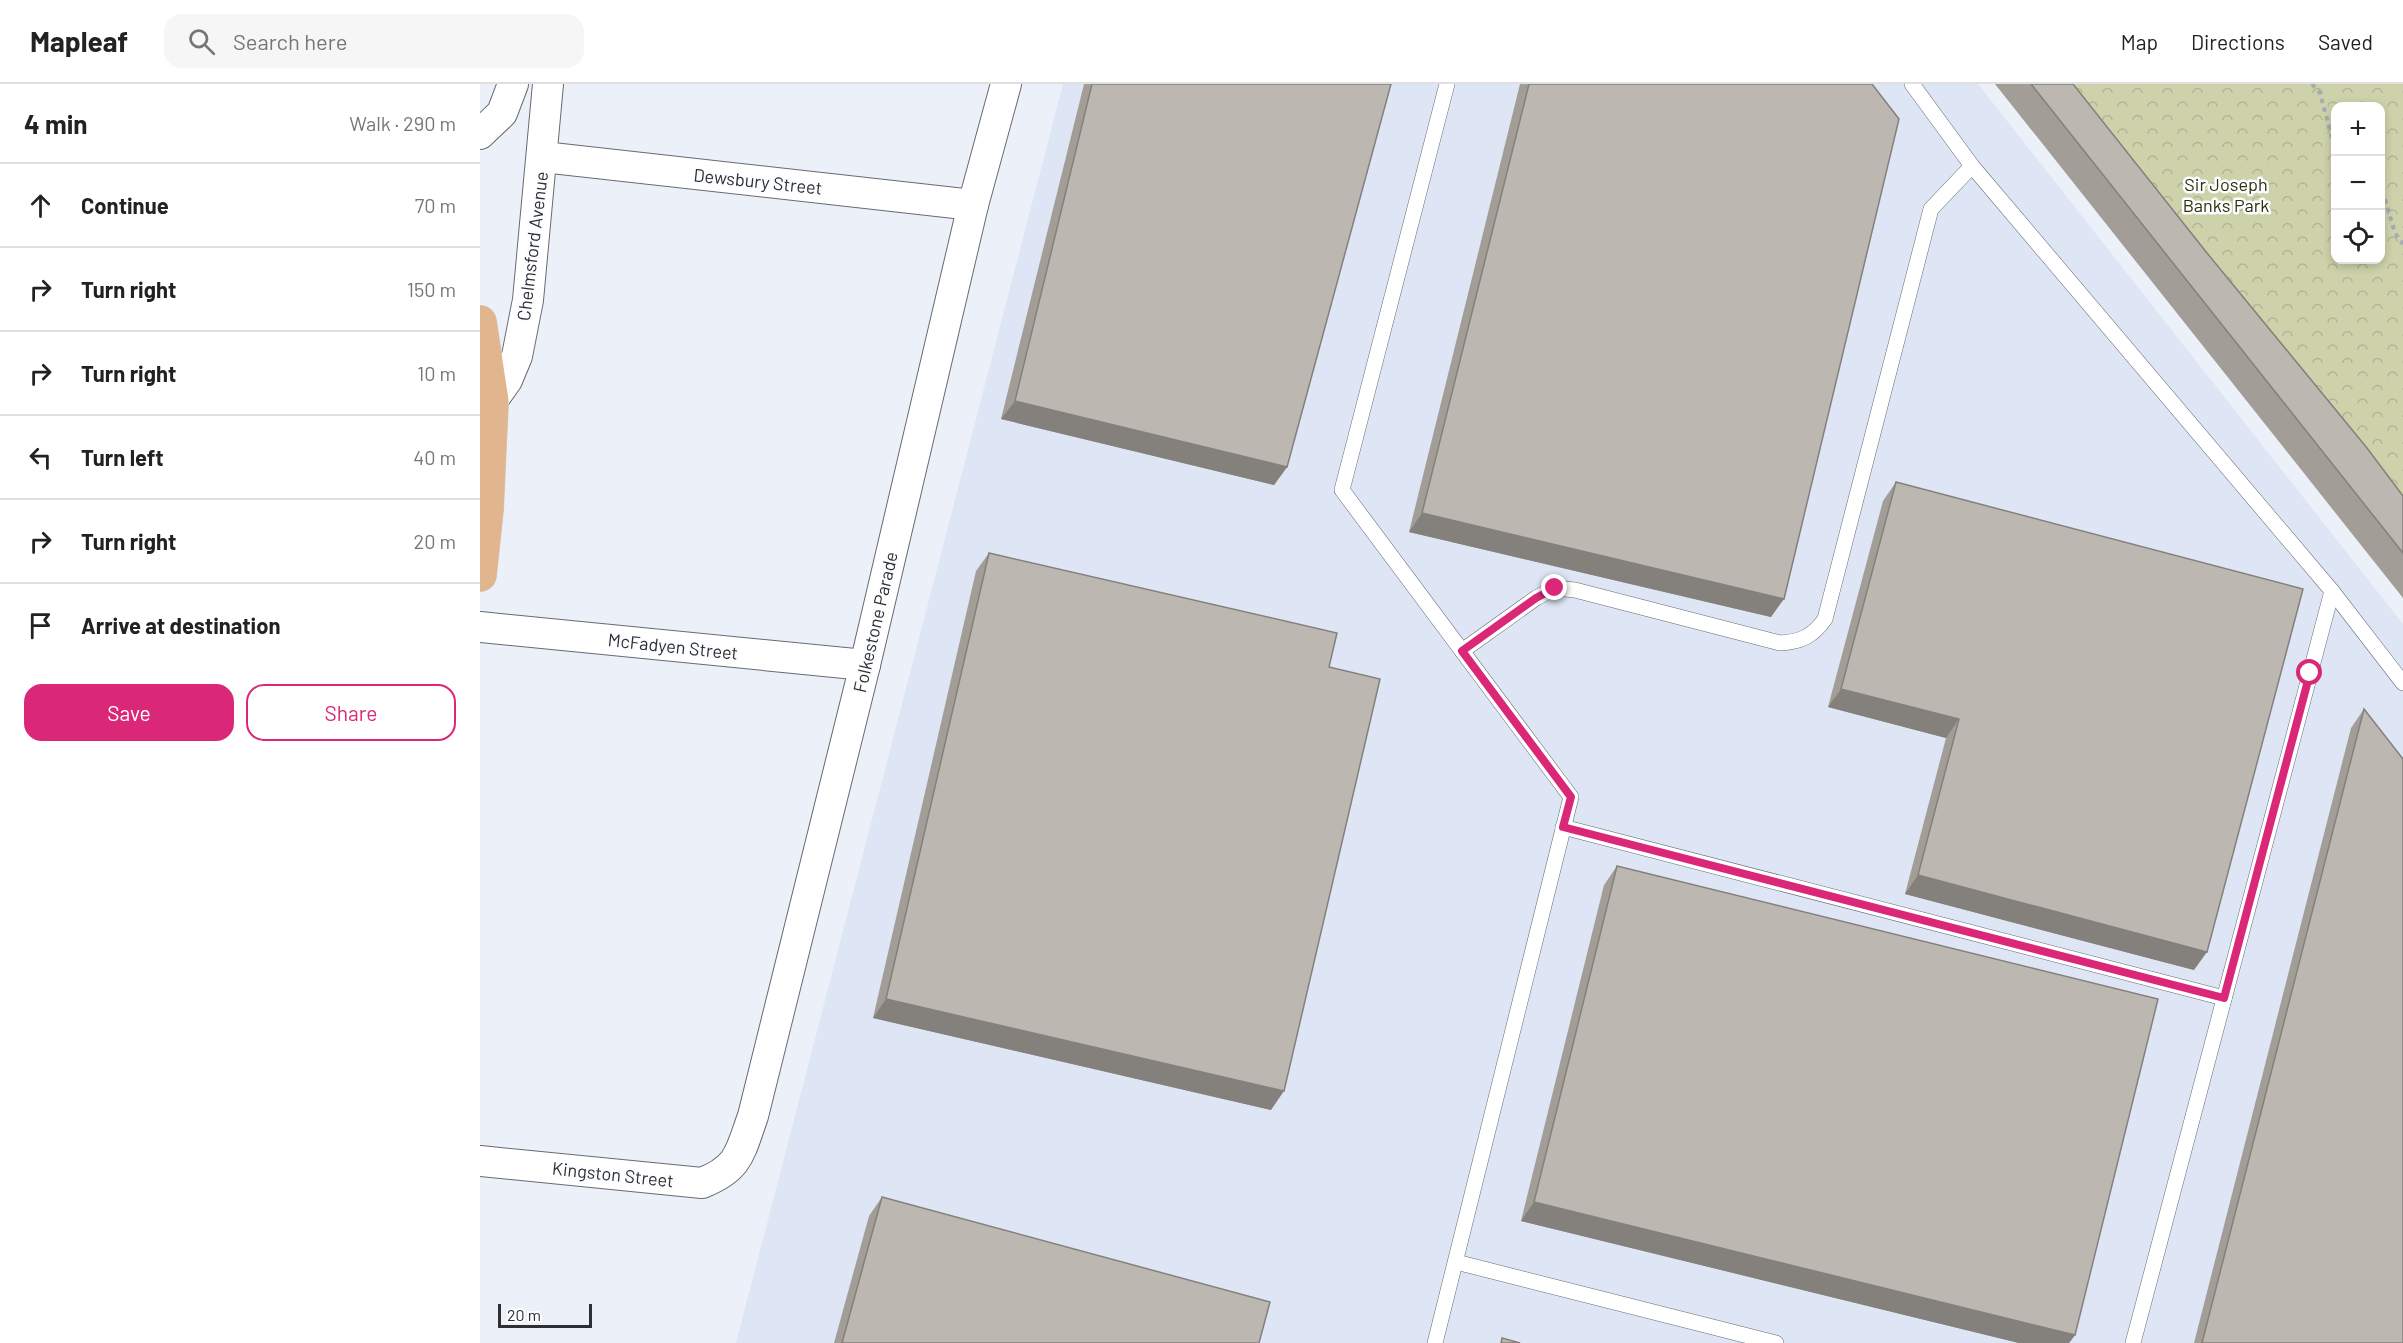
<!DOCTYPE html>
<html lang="en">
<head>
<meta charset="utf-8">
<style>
	body { margin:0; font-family:Barlow,sans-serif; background:#f6f6f6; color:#222 }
	.controls { position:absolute; right:18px; top:18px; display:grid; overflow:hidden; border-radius:12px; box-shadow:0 3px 9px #0003 }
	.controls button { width:54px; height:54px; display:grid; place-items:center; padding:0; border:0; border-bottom:2px solid #e0e0e0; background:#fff; color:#222; font:30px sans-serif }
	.scale { position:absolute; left:18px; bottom:15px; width:94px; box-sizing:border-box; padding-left:6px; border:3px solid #2d2f32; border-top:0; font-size:16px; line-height:21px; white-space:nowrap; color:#2d2f32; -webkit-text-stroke:4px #fcfdff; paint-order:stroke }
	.stop { position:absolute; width:18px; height:18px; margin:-14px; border:4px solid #db2777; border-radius:50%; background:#fff }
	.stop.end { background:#db2777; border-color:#fff; box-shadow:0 2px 6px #0008 }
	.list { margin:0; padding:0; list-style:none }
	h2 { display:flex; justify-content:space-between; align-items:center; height:78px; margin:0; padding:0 24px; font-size:26px }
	h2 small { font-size:20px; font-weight:400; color:#767676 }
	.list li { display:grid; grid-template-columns:39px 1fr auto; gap:18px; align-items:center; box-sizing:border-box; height:84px; padding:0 24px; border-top:2px solid #e0e0e0 }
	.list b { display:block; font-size:22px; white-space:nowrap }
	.list em { font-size:20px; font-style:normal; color:#767676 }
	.actions { display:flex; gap:12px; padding:18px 24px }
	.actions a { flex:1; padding:14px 0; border:2px solid #db2777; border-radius:18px; text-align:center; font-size:21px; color:#db2777 }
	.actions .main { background:#db2777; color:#fff }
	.icon { flex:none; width:33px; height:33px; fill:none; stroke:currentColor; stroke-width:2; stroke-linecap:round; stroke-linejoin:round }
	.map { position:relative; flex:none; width:1923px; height:1259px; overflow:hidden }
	header { display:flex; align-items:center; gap:36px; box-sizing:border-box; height:84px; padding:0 30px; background:#fff; border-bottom:2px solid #e0e0e0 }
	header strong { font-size:28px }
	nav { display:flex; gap:33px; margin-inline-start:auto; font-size:21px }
	.search { width:420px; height:54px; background:#f6f6f6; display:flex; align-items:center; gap:15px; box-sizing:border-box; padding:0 21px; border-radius:18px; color:#767676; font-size:22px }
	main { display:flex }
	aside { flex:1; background:#fff }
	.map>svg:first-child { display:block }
</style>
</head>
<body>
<header>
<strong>Mapleaf</strong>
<div class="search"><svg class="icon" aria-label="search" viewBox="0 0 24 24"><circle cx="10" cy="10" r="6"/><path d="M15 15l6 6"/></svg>Search here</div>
<nav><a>Map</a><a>Directions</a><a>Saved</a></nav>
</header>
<main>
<aside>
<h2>4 min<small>Walk · 290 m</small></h2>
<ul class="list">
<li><svg class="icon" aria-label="ahead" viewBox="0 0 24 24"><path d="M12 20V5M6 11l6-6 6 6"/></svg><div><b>Continue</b></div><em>70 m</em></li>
<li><svg class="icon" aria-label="right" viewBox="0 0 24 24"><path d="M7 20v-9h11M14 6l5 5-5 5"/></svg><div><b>Turn right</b></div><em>150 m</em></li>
<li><svg class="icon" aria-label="right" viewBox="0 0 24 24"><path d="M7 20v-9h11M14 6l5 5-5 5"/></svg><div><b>Turn right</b></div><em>10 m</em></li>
<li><svg class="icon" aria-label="left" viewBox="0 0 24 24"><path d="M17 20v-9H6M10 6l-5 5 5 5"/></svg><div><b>Turn left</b></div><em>40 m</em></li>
<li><svg class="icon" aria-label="right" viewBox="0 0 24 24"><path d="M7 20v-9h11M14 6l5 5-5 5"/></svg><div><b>Turn right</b></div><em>20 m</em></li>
<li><svg class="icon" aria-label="arrive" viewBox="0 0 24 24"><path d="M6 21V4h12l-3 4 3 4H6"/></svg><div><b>Arrive at destination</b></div></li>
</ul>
<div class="actions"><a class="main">Save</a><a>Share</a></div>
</aside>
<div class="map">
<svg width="1923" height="1259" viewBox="0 0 1923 1259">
	<defs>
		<pattern id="park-crowns" width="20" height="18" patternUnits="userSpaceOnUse" patternTransform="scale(1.5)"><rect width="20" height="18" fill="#ced2ab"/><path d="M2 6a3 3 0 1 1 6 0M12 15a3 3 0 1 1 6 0" fill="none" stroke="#b1b594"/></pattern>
	</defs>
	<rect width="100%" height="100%" fill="#ecf0f8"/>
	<path fill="#dee5f4" d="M583 0H1498L1923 540V1259H256Z"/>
	<path fill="url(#park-crowns)" fill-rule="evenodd" d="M1518 0H1923V510ZM1856 22H1900V176H1856Z"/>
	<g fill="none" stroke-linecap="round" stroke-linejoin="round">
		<defs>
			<g id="service">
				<path d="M1432 0 1492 82 1852 507 1923 599"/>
				<path d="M982 567 1056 514 1075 504 1095 506 1300 559C1321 558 1333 552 1345 535L1451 125 1492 82"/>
				<path d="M1083 743 1744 914"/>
				<path d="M976 1178 1296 1259"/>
				<path d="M955 1259 1091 713 862 406 967 0"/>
				<path d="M1653 1259 1852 507"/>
			</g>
			<g id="minor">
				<path d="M0 50 22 29 33 0"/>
				<path d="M63 73 493 121"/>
				<path d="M12 317 27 296 37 272 48 216 68 0"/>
				<path d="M0 543 385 581"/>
				<path d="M0 1077 222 1099C260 1084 260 1068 273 1032L385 581 493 121 526 0"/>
			</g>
			<path id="primary" d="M0 238 12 317 7 425 0 491"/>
		</defs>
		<use href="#service" stroke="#676a71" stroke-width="16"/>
		<use href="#minor" stroke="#676a71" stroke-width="32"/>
		<use href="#primary" stroke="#cdcdce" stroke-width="34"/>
		<g stroke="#a7aab0" stroke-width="4" stroke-dasharray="4.5 4.5" stroke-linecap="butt">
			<path d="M1832 0 1840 9 1853 58 1856 61"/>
			<path d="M1900 108 1904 112 1915 149 1923 160"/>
		</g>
		<use href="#service" stroke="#fff" stroke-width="15"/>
		<use href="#minor" stroke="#fff" stroke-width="30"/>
		<use href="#primary" stroke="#e1b68f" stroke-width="33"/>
	</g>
	<g fill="#a39d98">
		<path d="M604 0H911L807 383 794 401 521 335Z"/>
		<path d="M1040 0H1392L1291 533 929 448Z"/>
		<path d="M1515 0H1593L1727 169 1923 412V514Z"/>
		<path d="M1416 398 1714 886 1425 810 1466 654 1348 623 1403 417Z"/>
		<path d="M509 469 849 583 791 1026 393 934 496 487Z"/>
		<path d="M1884 625 1923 1259H1714L1871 644Z"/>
		<path d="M1137 782 1595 1251 1589 1259H1539L1041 1137 1124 801Z"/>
		<path d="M402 1113 779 1259H354L389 1132Z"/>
	</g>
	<g fill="#84807c">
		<path d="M535 317 807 383 794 401 521 335Z"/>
		<path d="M942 429 1304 515 1291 533 929 448Z"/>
		<path d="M1361 605 1479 635 1466 654 1348 623Z"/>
		<path d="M1438 791 1727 868 1714 886 1425 810Z"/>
		<path d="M406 915 804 1007 791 1026 393 934Z"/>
		<path d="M1054 1118 1595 1251 1589 1259H1539L1041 1137Z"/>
	</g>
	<g fill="#bdb7b1" stroke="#84807c" stroke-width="1.5">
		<path d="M612 0H911L807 383 535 317Z"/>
		<path d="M1049 0H1392L1419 35 1304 515 942 429Z"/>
		<path d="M1551 0H1593L1727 169 1887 364 1923 412V469Z"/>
		<path d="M1416 398 1823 505 1727 868 1438 791 1479 635 1361 605Z"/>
		<path d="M509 469 857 549 849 583 900 595 804 1007 406 915Z"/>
		<path d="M1884 625 1923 675V1259H1722Z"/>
		<path d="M1137 782 1678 915 1595 1251 1054 1118Z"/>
		<path d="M402 1113 790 1218 779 1259H362Z"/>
		<path d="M1022 1254 1040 1259H1021Z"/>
	</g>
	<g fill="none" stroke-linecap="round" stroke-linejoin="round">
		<path stroke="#db2777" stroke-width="8" d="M1075 504 1056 514 982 567 1091 713 1083 743 1744 914 1830 589"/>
	</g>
	<g text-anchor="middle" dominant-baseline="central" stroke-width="5" stroke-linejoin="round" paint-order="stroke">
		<g font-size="18" fill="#2d2f32" stroke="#fcfdff">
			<text transform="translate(278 97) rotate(6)">Dewsbury Street</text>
			<text transform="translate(52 162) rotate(-83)">Chelmsford Avenue</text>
			<text transform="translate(395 538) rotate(-77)">Folkestone Parade</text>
			<text transform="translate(193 562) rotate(6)">McFadyen Street</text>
			<text transform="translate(133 1090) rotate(6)">Kingston Street</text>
		</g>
		<g font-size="18" fill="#2e300c" stroke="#fcfdff">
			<text x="1746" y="100">Sir Joseph<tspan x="1746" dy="21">Banks Park</tspan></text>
		</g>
	</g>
</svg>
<div class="controls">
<button>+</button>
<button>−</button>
<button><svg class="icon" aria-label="locate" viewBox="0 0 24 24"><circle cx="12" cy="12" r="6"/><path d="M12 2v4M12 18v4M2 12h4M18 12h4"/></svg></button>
</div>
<div class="scale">20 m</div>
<div class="stop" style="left:1830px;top:589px"></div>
<div class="stop end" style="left:1075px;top:504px"></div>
</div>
</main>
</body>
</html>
